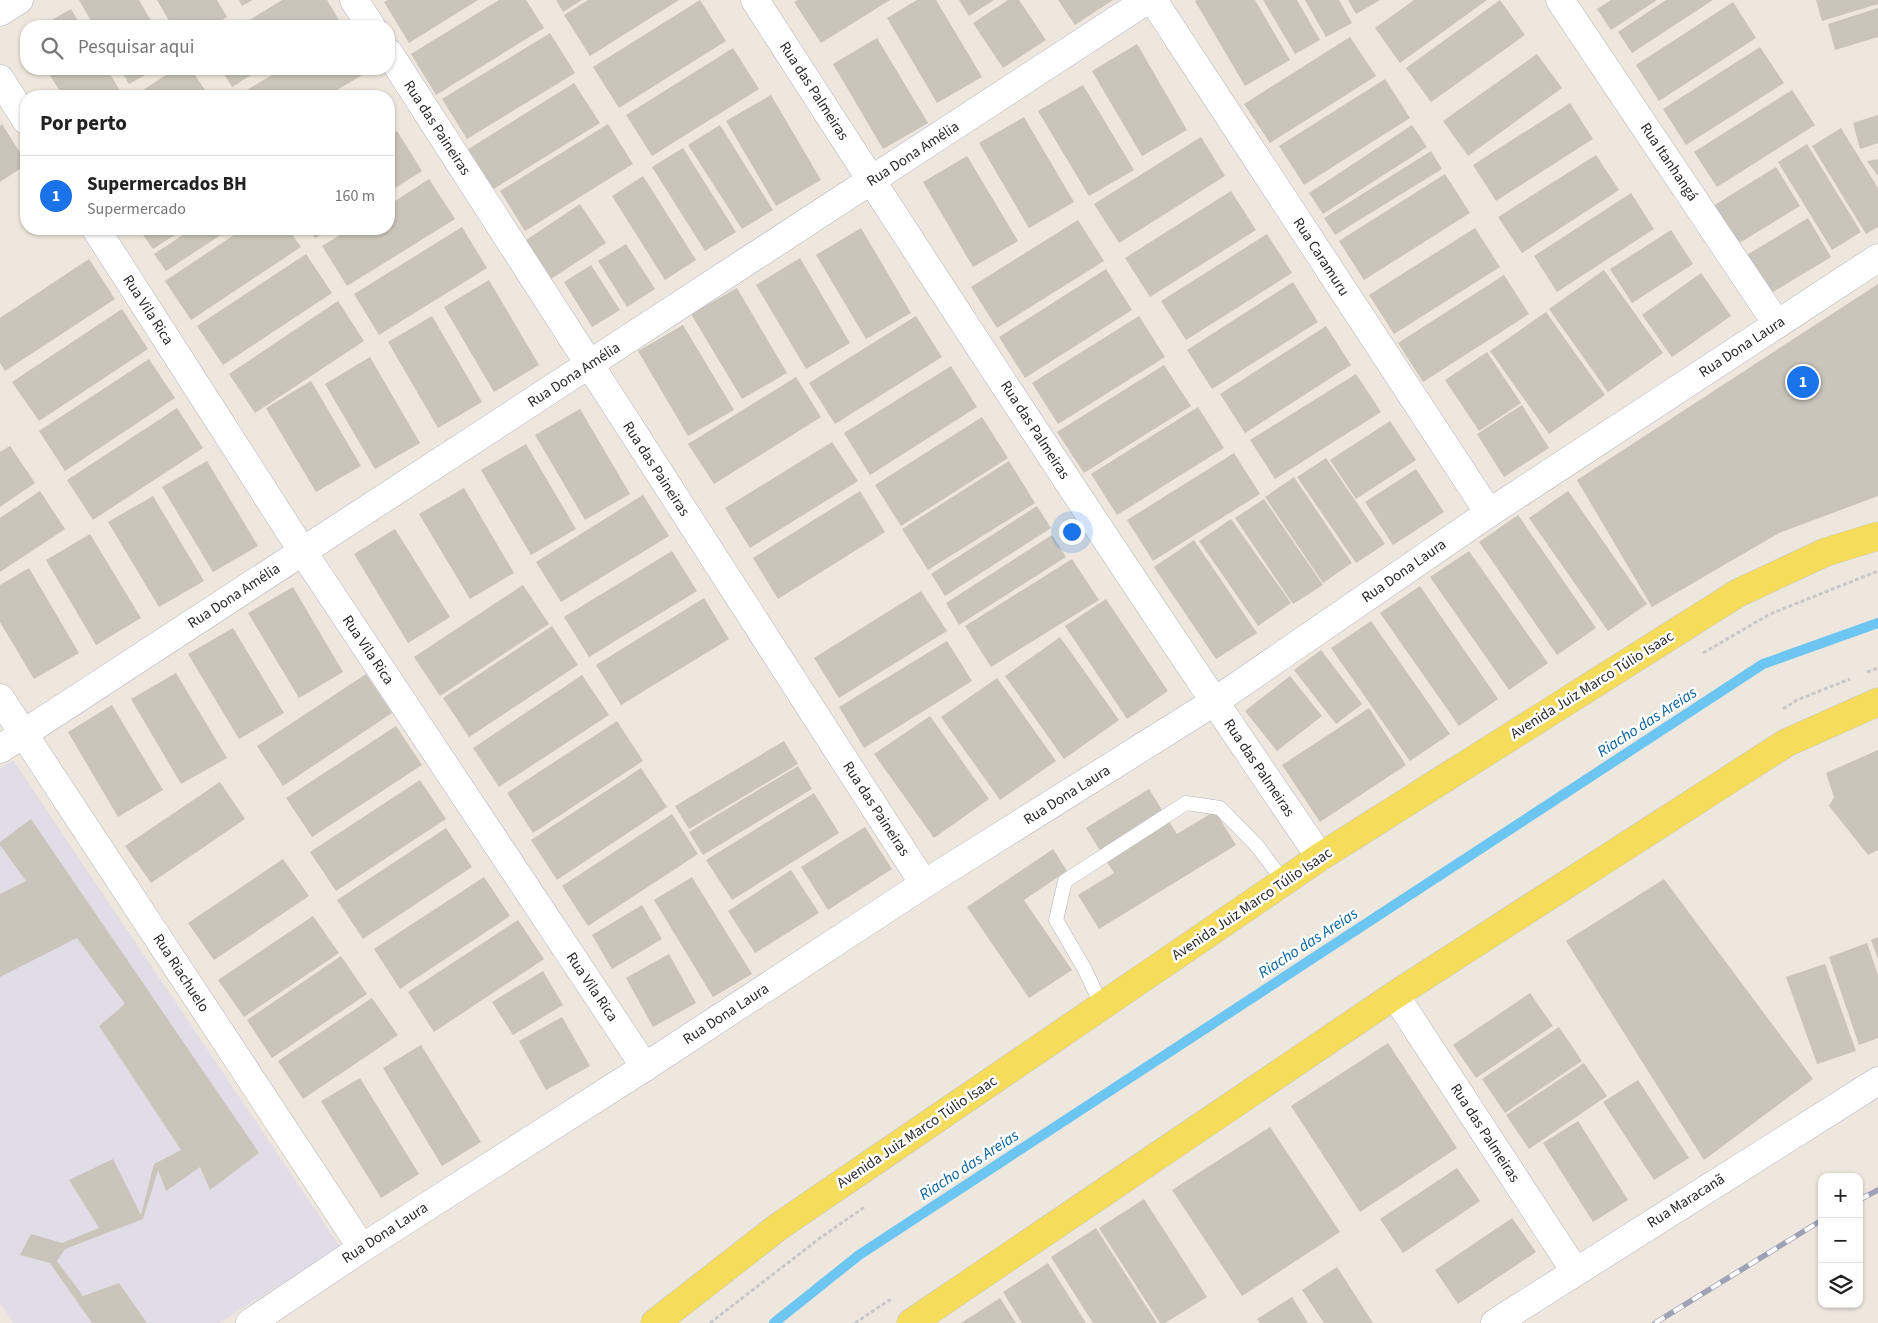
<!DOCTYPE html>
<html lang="pt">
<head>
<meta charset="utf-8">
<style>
	body { margin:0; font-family:"Source Sans 3",sans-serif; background:#f2f2f2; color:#222 }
	.controls { position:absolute; right:15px; bottom:15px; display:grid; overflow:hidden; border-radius:10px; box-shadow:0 1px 4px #0004 }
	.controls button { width:45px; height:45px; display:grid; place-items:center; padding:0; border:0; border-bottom:1px solid #e0e0e0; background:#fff; color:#222; font:25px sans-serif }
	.you { position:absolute; left:1071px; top:531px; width:18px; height:18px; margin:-12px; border:4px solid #fff; border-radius:50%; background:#1a73e8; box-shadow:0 0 0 8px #1a73e833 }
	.badge { display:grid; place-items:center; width:32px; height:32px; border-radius:50%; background:#1a73e8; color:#fff; font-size:16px; font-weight:700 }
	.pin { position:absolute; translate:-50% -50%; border:2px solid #fff; box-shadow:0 1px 5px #0006 }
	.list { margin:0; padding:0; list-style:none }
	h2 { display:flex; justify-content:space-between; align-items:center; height:65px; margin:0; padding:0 20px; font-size:21px }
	h2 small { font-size:16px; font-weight:400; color:#767676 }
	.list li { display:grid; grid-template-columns:32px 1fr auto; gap:15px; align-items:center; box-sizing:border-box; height:80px; padding:0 20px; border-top:1px solid #e0e0e0 }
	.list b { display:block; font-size:19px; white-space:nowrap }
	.list p { margin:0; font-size:16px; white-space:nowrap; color:#767676 }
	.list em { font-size:16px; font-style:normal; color:#767676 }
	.icon { flex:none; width:28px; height:28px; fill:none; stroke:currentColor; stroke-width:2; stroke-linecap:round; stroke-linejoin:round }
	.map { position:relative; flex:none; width:1878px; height:1323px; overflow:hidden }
	.search { position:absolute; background:#fff; box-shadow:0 1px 4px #0004; left:20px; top:20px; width:375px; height:55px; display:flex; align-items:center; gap:12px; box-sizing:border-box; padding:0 18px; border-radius:20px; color:#767676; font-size:19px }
	.panel { position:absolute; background:#fff; box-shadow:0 1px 4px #0004; left:20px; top:90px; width:375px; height:145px; border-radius:20px }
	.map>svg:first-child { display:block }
</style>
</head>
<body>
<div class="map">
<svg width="1878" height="1323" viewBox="0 0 1878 1323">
	<rect width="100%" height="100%" fill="#ede7dd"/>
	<path fill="#e0dde6" d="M13 760 340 1247 219 1323H13L0 1303V768Z"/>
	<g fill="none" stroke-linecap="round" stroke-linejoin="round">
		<path stroke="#6dc5f2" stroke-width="10" d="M774 1323 859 1255 1763 664 1878 623"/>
	</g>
	<g fill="#c9c5bb">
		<path d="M79 0H139L154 26H94Z"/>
		<path d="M157 0H217L227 17 211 26H172Z"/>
		<path d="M239 0H253L242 6Z"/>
		<path d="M282 0H327L339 20 329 26H240Z"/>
		<path d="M388 0H478L409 43 384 2Z"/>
		<path d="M499 0H526L544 28 436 95 411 54Z"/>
		<path d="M556 0H582L563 12Z"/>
		<path d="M588 0H679L590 56 564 15Z"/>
		<path d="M700 0 726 41 619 108 593 67Z"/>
		<path d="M798 0H890L821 43 794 2Z"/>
		<path d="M917 0H936L982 77 937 103 887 18Z"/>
		<path d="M959 0H994L969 16Z"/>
		<path d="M1008 0H1019L1046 40 1003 68 973 23Z"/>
		<path d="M1058 0H1113L1075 25Z"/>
		<path d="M1197 0H1255L1290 60 1245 86 1195 1Z"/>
		<path d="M1263 0H1297L1320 40 1295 54Z"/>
		<path d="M1305 0H1339L1352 23 1326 37Z"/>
		<path d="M1348 0H1380L1356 14Z"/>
		<path d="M1414 0H1487L1400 63 1375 28Z"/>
		<path d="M1500 0 1525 35 1431 102 1406 68Z"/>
		<path d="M1611 0H1657L1611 30 1597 9Z"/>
		<path d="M1666 0H1713L1632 53 1618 32Z"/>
		<path d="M1816 0H1878V4L1822 21Z"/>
		<path d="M1733 2 1756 38 1659 101 1636 65Z"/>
		<path d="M1878 8V37L1835 50 1828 24Z"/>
		<path d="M71 9 81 26H41Z"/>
		<path d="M550 33 575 73 467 139 442 99Z"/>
		<path d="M1350 37 1376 76 1270 143 1244 104Z"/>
		<path d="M877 38 928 123 883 149 833 64Z"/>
		<path d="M1137 44 1187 130 1142 156 1092 71Z"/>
		<path d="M1760 47 1784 83 1686 145 1663 109Z"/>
		<path d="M733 48 759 89 652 156 626 115Z"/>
		<path d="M1537 54 1562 88 1468 156 1443 121Z"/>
		<path d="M46 69H107L122 94 117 96H63Z"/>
		<path d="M120 69H156L129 84Z"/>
		<path d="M175 69H191L209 96H134Z"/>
		<path d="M221 69H261L232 87Z"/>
		<path d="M282 69H361L364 74 327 96H237Z"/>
		<path d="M1385 79 1410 118 1304 185 1279 146Z"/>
		<path d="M574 83 600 123 492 190 467 150Z"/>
		<path d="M1083 85 1134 170 1089 196 1038 111Z"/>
		<path d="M1792 90 1815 125 1717 187 1694 152Z"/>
		<path d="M771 95 821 180 776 206 726 121Z"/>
		<path d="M1570 103 1593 139 1496 201 1473 165Z"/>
		<path d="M1878 115V143L1860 149 1853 123Z"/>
		<path d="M1024 117 1074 202 1029 228 979 143Z"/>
		<path d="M2 124 26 162V165L0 182V126Z"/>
		<path d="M608 124 633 164 525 231 500 191Z"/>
		<path d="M720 125 773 210 742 229 688 145Z"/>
		<path d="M1412 125 1427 147 1323 214 1309 193Z"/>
		<path d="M1841 128 1878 188V227L1866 234 1812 146Z"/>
		<path d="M397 131 422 171 389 192V136Z"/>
		<path d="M1201 137 1225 176 1119 243 1094 204Z"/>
		<path d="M1807 144 1861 232 1832 250 1778 162Z"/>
		<path d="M683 148 736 232 705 251 652 167Z"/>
		<path d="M1431 151 1442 169 1335 235 1324 218Z"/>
		<path d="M1596 155 1619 190 1522 253 1498 217Z"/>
		<path d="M967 156 1018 241 973 267 923 182Z"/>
		<path d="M1878 159V176L1867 161Z"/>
		<path d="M1776 167 1800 206 1736 245 1713 206Z"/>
		<path d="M1445 174 1470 213 1364 280 1339 241Z"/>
		<path d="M643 176 696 260 665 280 612 196Z"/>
		<path d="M429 179 455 219 347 286 322 246 350 229H389V205Z"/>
		<path d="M1231 191 1256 230 1150 297 1125 258Z"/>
		<path d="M1631 193 1654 229 1557 292 1534 256Z"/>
		<path d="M580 204 606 243 548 281 523 242Z"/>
		<path d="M1808 218 1831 257 1768 295 1745 256Z"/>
		<path d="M1078 220 1104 261 997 328 971 287Z"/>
		<path d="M462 227 487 268 379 335 354 294Z"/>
		<path d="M861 228 911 313 866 339 816 255Z"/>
		<path d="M1475 228 1500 267 1394 334 1369 295Z"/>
		<path d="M146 229H184L153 249 141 232Z"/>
		<path d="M192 229H230L166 271 154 254Z"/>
		<path d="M243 229H288L301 247 191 320 165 281Z"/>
		<path d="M309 229H329L315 238Z"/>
		<path d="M1671 230 1693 264 1632 303 1610 269Z"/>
		<path d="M1267 234 1292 273 1186 340 1161 301Z"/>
		<path d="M626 244 655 289 627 307 598 261Z"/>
		<path d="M306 254 332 293 223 365 197 326Z"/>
		<path d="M800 258 850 343 806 369 756 285Z"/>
		<path d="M89 259 115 299 5 371 0 363V318Z"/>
		<path d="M591 265 620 310 592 327 564 282Z"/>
		<path d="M1106 269 1132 310 1025 378 999 337Z"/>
		<path d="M1604 270 1663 353 1608 392 1549 309Z"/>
		<path d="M1701 273 1731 316 1672 357 1642 315Z"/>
		<path d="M1504 275 1529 314 1423 382 1398 343Z"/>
		<path d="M489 280 539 365 494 392 444 307Z"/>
		<path d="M1293 282 1318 322 1212 389 1187 350Z"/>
		<path d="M1878 284V496L1779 533 1652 607 1577 480Z"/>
		<path d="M737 288 787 373 742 399 691 314Z"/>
		<path d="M338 301 364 341 255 413 229 374Z"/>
		<path d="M122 309 148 349 39 421 12 382Z"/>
		<path d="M1546 312 1605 395 1549 434 1490 351Z"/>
		<path d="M432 316 482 402 438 428 388 342Z"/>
		<path d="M916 316 942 357 835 424 809 383Z"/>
		<path d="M1139 316 1165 357 1058 424 1032 383Z"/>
		<path d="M683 325 734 410 688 436 638 351Z"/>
		<path d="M1326 326 1351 365 1245 433 1220 394Z"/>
		<path d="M1487 352 1521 403 1479 431 1445 380Z"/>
		<path d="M370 357 420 443 375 469 325 384Z"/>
		<path d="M149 359 175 398 65 471 39 431Z"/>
		<path d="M1164 365 1191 406 1084 473 1057 432Z"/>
		<path d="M951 366 977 407 870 475 844 433Z"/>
		<path d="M1356 374 1381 412 1275 479 1250 440Z"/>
		<path d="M796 377 821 417 714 484 688 444Z"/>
		<path d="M311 381 361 466 316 492 266 408Z"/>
		<path d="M1522 405 1549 448 1504 477 1477 434Z"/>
		<path d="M1198 407 1224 448 1117 515 1091 474Z"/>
		<path d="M177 408 203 448 93 520 67 480Z"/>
		<path d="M580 409 630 494 585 520 535 435Z"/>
		<path d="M982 417 1008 458 901 526 875 485Z"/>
		<path d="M1390 421 1416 460 1356 499 1330 460Z"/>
		<path d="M832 442 858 481 750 548 725 508Z"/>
		<path d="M526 444 576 529 531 555 481 470Z"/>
		<path d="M10 446 35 483 0 507V452Z"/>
		<path d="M1234 453 1260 494 1153 561 1127 520Z"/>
		<path d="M1326 458 1385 544 1356 563 1297 477Z"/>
		<path d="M207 461 258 546 213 572 162 487Z"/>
		<path d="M1009 461 1035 503 928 570 902 529Z"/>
		<path d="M1416 469 1444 512 1393 545 1365 502Z"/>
		<path d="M1294 477 1352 563 1323 583 1265 497Z"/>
		<path d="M464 488 514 573 470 599 419 514Z"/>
		<path d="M40 491 65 529 0 572V518Z"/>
		<path d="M860 491 885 532 778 599 753 558Z"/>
		<path d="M1568 491 1647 604 1608 631 1529 518Z"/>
		<path d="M643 495 669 536 561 602 536 562Z"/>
		<path d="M153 496 204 581 159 607 108 522Z"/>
		<path d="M1264 499 1323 585 1293 604 1235 518Z"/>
		<path d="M1037 506 1051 528 945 596 931 574Z"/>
		<path d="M1518 515 1596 628 1557 655 1479 542Z"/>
		<path d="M1231 519 1291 603 1258 626 1199 541Z"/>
		<path d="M395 529 450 617 408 643 354 554Z"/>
		<path d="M90 534 141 618 96 645 46 560Z"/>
		<path d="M1052 535 1066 557 959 625 946 603Z"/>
		<path d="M1194 540 1257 633 1216 659 1154 567Z"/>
		<path d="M672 551 697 591 589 657 564 617Z"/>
		<path d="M1469 551 1548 663 1509 690 1430 577Z"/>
		<path d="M1072 559 1099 600 991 667 965 626Z"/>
		<path d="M29 568 79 653 34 679 0 622V585Z"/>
		<path d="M523 585 549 624 440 696 414 657Z"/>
		<path d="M1420 586 1498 699 1459 726 1380 613Z"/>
		<path d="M293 587 343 672 299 698 248 613Z"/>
		<path d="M921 591 947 631 839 698 814 658Z"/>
		<path d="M704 598 729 639 621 705 596 665Z"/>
		<path d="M1106 599 1168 691 1127 719 1065 626Z"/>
		<path d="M1371 621 1450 734 1410 761 1331 648Z"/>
		<path d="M552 626 578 665 469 737 443 698Z"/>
		<path d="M233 628 284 713 239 739 188 654Z"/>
		<path d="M1060 637 1119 720 1064 759 1005 676Z"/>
		<path d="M947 641 972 681 864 748 839 707Z"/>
		<path d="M1321 650 1362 704 1336 724 1294 670Z"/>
		<path d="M176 673 227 758 181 784 131 699Z"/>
		<path d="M366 674 392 713 283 786 257 746Z"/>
		<path d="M582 675 609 715 499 787 473 748Z"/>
		<path d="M1290 676 1322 716 1277 751 1245 711Z"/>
		<path d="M997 678 1056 761 1000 800 941 717Z"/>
		<path d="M112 705 163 790 118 817 68 732Z"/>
		<path d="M1369 708 1406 765 1320 822 1282 765Z"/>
		<path d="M930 716 989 799 934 838 874 754Z"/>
		<path d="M617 721 643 761 533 833 507 793Z"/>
		<path d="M396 726 422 765 312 837 286 798Z"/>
		<path d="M784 741 798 764 689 829 675 806Z"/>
		<path d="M1878 750V850L1868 855 1829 806 1834 797 1826 773Z"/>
		<path d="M798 766 812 789 703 855 689 832Z"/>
		<path d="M641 768 667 807 557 880 531 840Z"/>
		<path d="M420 780 446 819 336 891 310 852Z"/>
		<path d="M220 782 245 819 151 883 125 846Z"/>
		<path d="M1149 789 1177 834 1215 811 1236 845 1099 929 1078 895 1114 873 1086 828Z"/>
		<path d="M814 793 839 833 732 900 706 860Z"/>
		<path d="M672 814 698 854 588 926 562 886Z"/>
		<path d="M31 819 259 1153 210 1190 200 1167 166 1191 158 1170 143 1219 65 1249 57 1261 83 1296 119 1283 147 1323H92L50 1263 20 1255 31 1234 62 1243 99 1228 69 1180 113 1159 141 1215 154 1164 181 1150 99 1026 125 1004 77 938 0 977V894L26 881 0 845V842Z"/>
		<path d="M865 827 892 869 828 910 801 867Z"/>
		<path d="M446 828 472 867 363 939 337 900Z"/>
		<path d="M1053 849 1067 871 1024 900 1072 970 1029 998 967 907Z"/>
		<path d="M283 859 309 896 214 960 188 923Z"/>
		<path d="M791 870 819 913 755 953 728 911Z"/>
		<path d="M484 877 510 916 400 989 374 949Z"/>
		<path d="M692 877 752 974 713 997 654 900Z"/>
		<path d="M1664 879 1813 1079 1704 1160 1566 941Z"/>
		<path d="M642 905 662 939 612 969 592 935Z"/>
		<path d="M313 916 339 953 244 1017 218 980Z"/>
		<path d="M518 920 544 959 434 1032 408 992Z"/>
		<path d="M1878 937V959L1871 940Z"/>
		<path d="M1867 943 1878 975V1038L1859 1045 1829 957Z"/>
		<path d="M669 954 696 1003 653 1027 626 978Z"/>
		<path d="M341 956 367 994 272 1058 247 1020Z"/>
		<path d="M1825 964 1856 1051 1817 1064 1786 977Z"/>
		<path d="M543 971 563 1005 513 1035 492 1002Z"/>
		<path d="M1530 993 1553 1026 1476 1078 1453 1045Z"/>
		<path d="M372 998 398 1035 303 1099 278 1061Z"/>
		<path d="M562 1017 590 1066 546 1090 519 1041Z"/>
		<path d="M1559 1027 1582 1061 1505 1113 1482 1079Z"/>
		<path d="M1388 1043 1457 1148 1360 1212 1291 1106Z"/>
		<path d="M421 1045 481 1142 442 1166 383 1068Z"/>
		<path d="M1584 1063 1607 1096 1529 1149 1506 1115Z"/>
		<path d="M360 1078 419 1174 381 1198 321 1101Z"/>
		<path d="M1638 1080 1689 1158 1654 1180 1603 1102Z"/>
		<path d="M1578 1121 1628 1200 1593 1222 1543 1143Z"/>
		<path d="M1270 1127 1340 1232 1242 1296 1172 1190Z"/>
		<path d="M1457 1168 1480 1201 1403 1253 1380 1219Z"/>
		<path d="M1144 1199 1207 1297 1165 1323H1160L1099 1228Z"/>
		<path d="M1512 1218 1536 1252 1458 1304 1435 1270Z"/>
		<path d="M1096 1228 1157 1323H1093L1051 1257Z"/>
		<path d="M1048 1263 1086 1323H1022L1003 1292Z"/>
		<path d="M1337 1267 1373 1323H1324L1302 1290Z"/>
		<path d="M1292 1297 1308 1323H1260L1257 1319Z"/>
		<path d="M1000 1298 1016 1323H961Z"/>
	</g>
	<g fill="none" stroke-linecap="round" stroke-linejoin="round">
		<defs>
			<path id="lane" d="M1102 1006 1084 968 1056 920 1065 881 1186 803 1220 808 1258 847 1284 882"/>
			<g id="street">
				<path d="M354 0 371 26"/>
				<path d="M755 0C940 288 1127 575 1320 857"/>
				<path d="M1153 0 1489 513"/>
				<path d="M1560 0 1777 324"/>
				<path d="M389 53 924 884"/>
				<path d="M0 79 26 120"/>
				<path d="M96 229 303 552 645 1067"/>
				<path d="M0 698 362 1248"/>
				<path d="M0 749 1147 0"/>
				<path d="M1395 995 1575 1271"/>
				<path d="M250 1323 362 1248 645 1067 924 884 1214 702 1489 513 1878 258"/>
				<path d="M1495 1323 1878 1081"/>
			</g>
			<path id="secondary" d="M0 12 19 0"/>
			<g id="primary">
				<path d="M655 1323 778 1227 1320 857 1738 593 1826 552 1878 536"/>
				<path d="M911 1323 1395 995 1786 743 1878 702"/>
			</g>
		</defs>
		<use href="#lane" stroke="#b1b2bf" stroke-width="15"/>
		<use href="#street" stroke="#b1b2bf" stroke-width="29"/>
		<use href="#secondary" stroke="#b1b2bf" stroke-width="29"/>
		<use href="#primary" stroke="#c8c8c8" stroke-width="29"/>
		<g stroke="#c8c8c8" stroke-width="3" stroke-dasharray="4 2.5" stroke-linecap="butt">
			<path d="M1703 653 1770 614 1878 571"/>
			<path d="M1867 672 1878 668"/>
			<path d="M1783 709 1797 700 1850 679"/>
			<path d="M710 1323 820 1238 866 1206"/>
			<path d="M855 1323 891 1299"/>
		</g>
		<use href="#lane" stroke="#fff" stroke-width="14"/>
		<use href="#street" stroke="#fff" stroke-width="28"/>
		<use href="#secondary" stroke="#fff" stroke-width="28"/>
		<use href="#primary" stroke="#f5dc5a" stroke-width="28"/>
		<defs>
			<g id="rail">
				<path d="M1859 1200 1878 1190"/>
				<path d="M1655 1323 1822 1220"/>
			</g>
		</defs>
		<use href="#rail" stroke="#9fa1b6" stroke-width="5.5"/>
		<use href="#rail" stroke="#fff" stroke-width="4" stroke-dasharray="11" stroke-linecap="butt"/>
	</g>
	<g text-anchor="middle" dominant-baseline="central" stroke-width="5" stroke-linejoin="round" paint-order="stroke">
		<g font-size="15" fill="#2b2b2b" stroke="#fff">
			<text transform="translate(814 91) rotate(57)">Rua das Palmeiras</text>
			<text transform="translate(437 128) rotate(57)">Rua das Paineiras</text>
			<text transform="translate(913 154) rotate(-33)">Rua Dona Amélia</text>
			<text transform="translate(1669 162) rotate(56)">Rua Itanhangá</text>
			<text transform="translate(1321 257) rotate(57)">Rua Caramuru</text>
			<text transform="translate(148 310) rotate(57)">Rua Vila Rica</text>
			<text transform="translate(1742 347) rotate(-33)">Rua Dona Laura</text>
			<text transform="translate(574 375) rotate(-33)">Rua Dona Amélia</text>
			<text transform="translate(1035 430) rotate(57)">Rua das Palmeiras</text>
			<text transform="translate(656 469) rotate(57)">Rua das Paineiras</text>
			<text transform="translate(1404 571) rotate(-35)">Rua Dona Laura</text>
			<text transform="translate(234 596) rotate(-33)">Rua Dona Amélia</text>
			<text transform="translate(368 650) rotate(56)">Rua Vila Rica</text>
			<text transform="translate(1592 685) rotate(-32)">Avenida Juiz Marco Túlio Isaac</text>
			<text transform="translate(1259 768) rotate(56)">Rua das Palmeiras</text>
			<text transform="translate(1067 795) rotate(-32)">Rua Dona Laura</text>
			<text transform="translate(876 809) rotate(57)">Rua das Paineiras</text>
			<text transform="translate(1252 904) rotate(-34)">Avenida Juiz Marco Túlio Isaac</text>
			<text transform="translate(181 973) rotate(57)">Rua Riachuelo</text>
			<text transform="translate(592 987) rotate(56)">Rua Vila Rica</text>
			<text transform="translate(726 1014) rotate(-33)">Rua Dona Laura</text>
			<text transform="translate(917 1132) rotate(-34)">Avenida Juiz Marco Túlio Isaac</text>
			<text transform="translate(1485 1133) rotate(57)">Rua das Palmeiras</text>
			<text transform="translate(1686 1201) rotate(-32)">Rua Maracanã</text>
			<text transform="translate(385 1233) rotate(-33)">Rua Dona Laura</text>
		</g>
		<g font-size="16" font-style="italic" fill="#0962a1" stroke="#fff">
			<text transform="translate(1647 722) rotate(-33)">Riacho das Areias</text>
			<text transform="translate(1308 943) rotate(-33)">Riacho das Areias</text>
			<text transform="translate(969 1165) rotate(-33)">Riacho das Areias</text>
		</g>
	</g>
</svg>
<div class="controls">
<button>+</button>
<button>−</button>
<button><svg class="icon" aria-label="layers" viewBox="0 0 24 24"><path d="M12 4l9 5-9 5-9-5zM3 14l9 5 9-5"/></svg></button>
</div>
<div class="you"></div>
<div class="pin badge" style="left:1803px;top:382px">1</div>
<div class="search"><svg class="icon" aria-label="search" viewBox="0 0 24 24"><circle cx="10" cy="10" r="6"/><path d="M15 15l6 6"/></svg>Pesquisar aqui</div>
<section class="panel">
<h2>Por perto<small></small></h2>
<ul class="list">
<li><span class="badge">1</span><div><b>Supermercados BH</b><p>Supermercado</p></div><em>160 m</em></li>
</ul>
</section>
</div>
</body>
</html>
